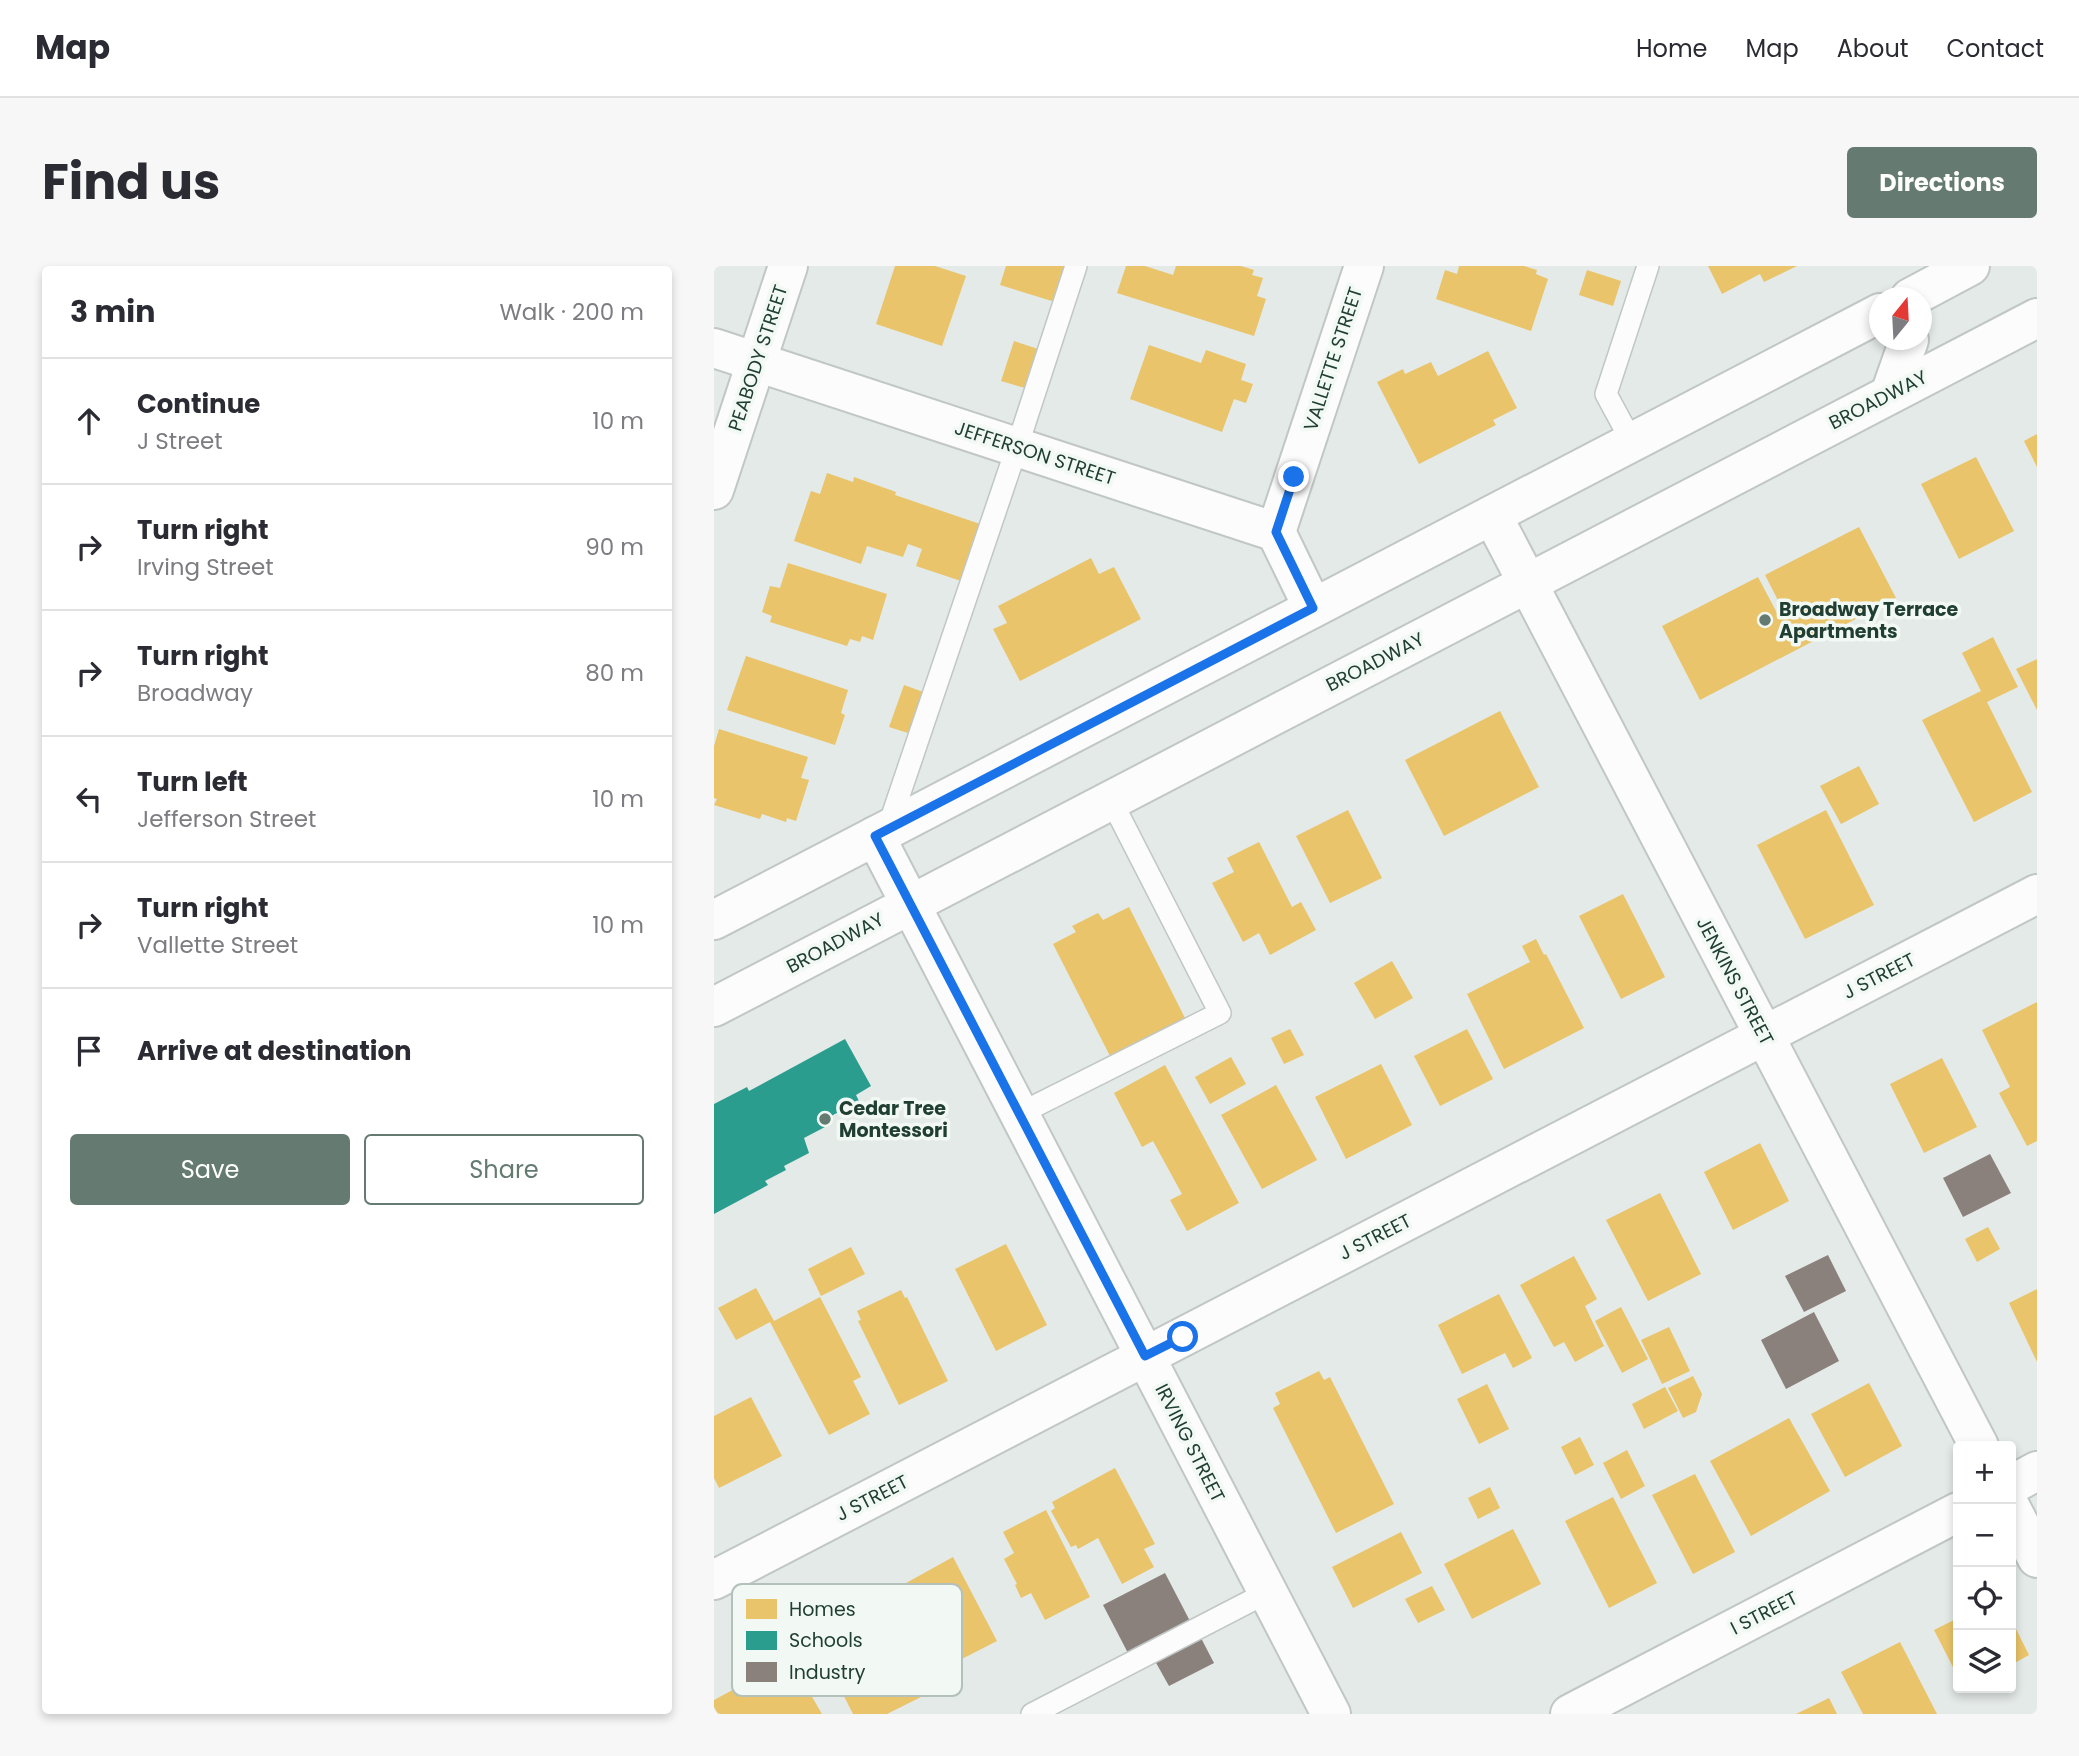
<!DOCTYPE html>
<html lang="en">
<head>
<meta charset="utf-8">
<style>
	body { margin:0; font-family:Poppins,sans-serif; background:#f7f7f7; color:#2b2b33 }
	.controls { position:absolute; right:21px; bottom:21px; display:grid; overflow:hidden; border-radius:7px; box-shadow:0 4px 10px #0003 }
	.controls button { width:63px; height:63px; display:grid; place-items:center; padding:0; border:0; border-bottom:2px solid #e1e1e2; background:#fff; color:#2b2b33; font:35px sans-serif }
	.compass { position:absolute; left:1155px; top:21px; width:63px; height:63px; border-radius:50%; background:#fff; box-shadow:0 4px 10px #0003; rotate:18deg }
	.stop { position:absolute; width:21px; height:21px; margin:-16px; border:5px solid #1a73e8; border-radius:50%; background:#fff }
	.stop.end { background:#1a73e8; border-color:#fff; box-shadow:0 2px 7px #0008 }
	.list { margin:0; padding:0; list-style:none }
	h2 { display:flex; justify-content:space-between; align-items:center; height:91px; margin:0; padding:0 28px; font-size:30px }
	h2 small { font-size:23px; font-weight:400; color:#7c7c81 }
	.list li { display:grid; grid-template-columns:46px 1fr auto; gap:21px; align-items:center; box-sizing:border-box; height:126px; padding:0 28px; border-top:2px solid #e1e1e2 }
	.list b { display:block; font-size:26px; white-space:nowrap }
	.list p { margin:0; font-size:23px; white-space:nowrap; color:#7c7c81 }
	.list em { font-size:23px; font-style:normal; color:#7c7c81 }
	.actions { display:flex; gap:14px; padding:21px 28px }
	.actions a { flex:1; padding:16px 0; border:2px solid #657b71; border-radius:7px; text-align:center; font-size:24px; color:#657b71 }
	.actions .main { background:#657b71; color:#fff }
	.icon { flex:none; width:38px; height:38px; fill:none; stroke:currentColor; stroke-width:2; stroke-linecap:round; stroke-linejoin:round }
	.map { position:relative; flex:none; width:1323px; height:1448px; overflow:hidden; border-radius:7px }
	header { display:flex; align-items:center; gap:42px; box-sizing:border-box; height:98px; padding:0 35px; background:#fff; border-bottom:2px solid #e1e1e2 }
	header strong { font-size:33px }
	nav { display:flex; gap:38px; margin-inline-start:auto; font-size:24px }
	.intro { display:flex; align-items:center; justify-content:space-between; box-sizing:border-box; height:168px; padding:0 42px }
	h1 { margin:0; font-size:49px }
	.button { padding:18px 32px; border-radius:7px; background:#657b71; color:#fff; font-size:24px; font-weight:700 }
	main { display:flex; gap:42px; padding:0 42px }
	aside { flex:1; background:#fff; border-radius:7px; box-shadow:0 4px 10px #0003 }
	.map>svg:first-child { display:block }
</style>
</head>
<body>
<header>
<strong>Map</strong>
<nav><a>Home</a><a>Map</a><a>About</a><a>Contact</a></nav>
</header>
<div class="intro"><h1>Find us</h1><a class="button">Directions</a></div>
<main>
<aside>
<h2>3 min<small>Walk · 200 m</small></h2>
<ul class="list">
<li><svg class="icon" aria-label="ahead" viewBox="0 0 24 24"><path d="M12 20V5M6 11l6-6 6 6"/></svg><div><b>Continue</b><p>J Street</p></div><em>10 m</em></li>
<li><svg class="icon" aria-label="right" viewBox="0 0 24 24"><path d="M7 20v-9h11M14 6l5 5-5 5"/></svg><div><b>Turn right</b><p>Irving Street</p></div><em>90 m</em></li>
<li><svg class="icon" aria-label="right" viewBox="0 0 24 24"><path d="M7 20v-9h11M14 6l5 5-5 5"/></svg><div><b>Turn right</b><p>Broadway</p></div><em>80 m</em></li>
<li><svg class="icon" aria-label="left" viewBox="0 0 24 24"><path d="M17 20v-9H6M10 6l-5 5 5 5"/></svg><div><b>Turn left</b><p>Jefferson Street</p></div><em>10 m</em></li>
<li><svg class="icon" aria-label="right" viewBox="0 0 24 24"><path d="M7 20v-9h11M14 6l5 5-5 5"/></svg><div><b>Turn right</b><p>Vallette Street</p></div><em>10 m</em></li>
<li><svg class="icon" aria-label="arrive" viewBox="0 0 24 24"><path d="M6 21V4h12l-3 4 3 4H6"/></svg><div><b>Arrive at destination</b></div></li>
</ul>
<div class="actions"><a class="main">Save</a><a>Share</a></div>
</aside>
<div class="map">
<svg width="1323" height="1448" viewBox="0 0 1323 1448">
	<rect width="100%" height="100%" fill="#e4eae7"/>
	<g fill="#e9c46a">
		<path d="M181 0H221L252 10 228 80 162 58Z"/>
		<path d="M292 0H351L341 36 286 19Z"/>
		<path d="M412 0H431L459 9 462 0H527L540 4 538 9 549 12 543 30 552 33 540 70 403 27Z"/>
		<path d="M745 0H810L823 4 822 8 834 13 817 65 722 33 731 4 743 8Z"/>
		<path d="M994 0H1083L1050 16 1046 8 1008 28Z"/>
		<path d="M873 4 907 15 899 40 865 29Z"/>
		<path d="M300 75 324 83 311 122 287 115Z"/>
		<path d="M435 79 487 97 492 84 532 98 527 114 539 118 532 137 520 133 508 166 416 133Z"/>
		<path d="M774 85 803 142 779 154 782 159 705 198 663 116 689 103 691 108 717 96 724 110Z"/>
		<path d="M1323 168V201L1310 175Z"/>
		<path d="M1262 191 1300 265 1245 293 1207 218Z"/>
		<path d="M113 207 139 216 140 211 182 226 181 229 269 259 250 316 202 300 208 283 194 278 189 291 153 280 147 298 80 275 97 225 106 228Z"/>
		<path d="M1145 261 1182 332 986 434 948 360 1044 311 1063 347 1069 344 1051 309Z"/>
		<path d="M377 292 385 308 400 301 427 353 306 415 279 363 293 357 284 340Z"/>
		<path d="M74 297 173 328 159 374 148 370 146 376 136 373 133 380 56 356 58 350 48 346 56 320 66 322Z"/>
		<path d="M1279 371 1304 421 1273 436 1318 526 1260 556 1208 454 1267 425 1248 387Z"/>
		<path d="M32 390 134 424 127 447 131 449 121 479 13 444Z"/>
		<path d="M1323 393V444L1302 403Z"/>
		<path d="M190 419 215 428 200 469 175 461Z"/>
		<path d="M786 445 825 521 730 570 691 494Z"/>
		<path d="M5 463 94 491 87 512 95 514 82 555 73 552 72 556 48 548 46 553 0 539 3 533 0 532V480Z"/>
		<path d="M1145 500 1165 538 1127 558 1106 520Z"/>
		<path d="M634 544 668 612 616 637 582 570Z"/>
		<path d="M1112 544 1160 639 1091 673 1043 579Z"/>
		<path d="M545 576 578 641 587 636 602 664 556 689 545 667 529 676 498 617 520 606 513 592Z"/>
		<path d="M909 628 951 711 907 733 865 650Z"/>
		<path d="M415 641 471 752 396 790 339 678 362 666 358 660 384 647 389 654Z"/>
		<path d="M822 673 830 689 832 688 870 762 790 803 753 728 816 696 808 680Z"/>
		<path d="M678 695 699 732 661 753 640 717Z"/>
		<path d="M1323 736V875L1313 880 1285 827 1296 821 1268 764Z"/>
		<path d="M576 763 590 789 570 798 557 772Z"/>
		<path d="M753 763 779 813 726 840 700 790Z"/>
		<path d="M517 791 532 818 496 838 481 811Z"/>
		<path d="M1228 792 1263 861 1210 887 1176 818Z"/>
		<path d="M667 798 698 859 632 893 601 831Z"/>
		<path d="M451 799 525 937 473 965 456 934 468 928 439 875 428 881 400 827Z"/>
		<path d="M562 819 603 894 548 923 507 849Z"/>
		<path d="M1046 877 1075 935 1019 964 990 906Z"/>
		<path d="M946 927 987 1008 934 1035 892 954Z"/>
		<path d="M1274 961 1286 983 1263 996 1251 973Z"/>
		<path d="M292 978 333 1059 282 1085 241 1003Z"/>
		<path d="M137 981 151 1008 107 1030 94 1003Z"/>
		<path d="M860 990 883 1033 871 1040 890 1080 861 1096 850 1076 840 1081 806 1019Z"/>
		<path d="M42 1022 60 1055 106 1031 147 1111 139 1115 156 1148 115 1169 56 1056 22 1074 4 1042Z"/>
		<path d="M1323 1023V1096L1295 1037Z"/>
		<path d="M187 1024 191 1032 193 1031 234 1115 185 1139 144 1055 147 1054 143 1045Z"/>
		<path d="M785 1028 818 1092 799 1102 791 1087 748 1108 724 1059Z"/>
		<path d="M907 1041 934 1093 908 1107 881 1055Z"/>
		<path d="M955 1061 976 1105 948 1118 927 1074Z"/>
		<path d="M605 1105 610 1114 616 1111 680 1238 622 1267 559 1142 566 1138 561 1127Z"/>
		<path d="M979 1110 988 1128 982 1146 969 1152 954 1122Z"/>
		<path d="M1155 1117 1188 1180 1131 1211 1097 1148Z"/>
		<path d="M773 1118 795 1163 765 1178 743 1133Z"/>
		<path d="M951 1121 964 1145 930 1163 918 1138Z"/>
		<path d="M37 1131 68 1190 5 1222 0 1212V1150Z"/>
		<path d="M1075 1152 1116 1225 1037 1270 996 1195Z"/>
		<path d="M866 1171 880 1199 861 1209 847 1181Z"/>
		<path d="M913 1184 931 1220 907 1233 889 1197Z"/>
		<path d="M401 1202 441 1278 430 1283 440 1301 408 1318 384 1272 364 1283 362 1279 357 1281 337 1245 341 1242 338 1236Z"/>
		<path d="M981 1208 1021 1286 979 1308 938 1229Z"/>
		<path d="M776 1221 786 1242 764 1253 754 1232Z"/>
		<path d="M899 1231 943 1317 895 1342 851 1255Z"/>
		<path d="M332 1244 376 1331 331 1354 317 1327 307 1332 301 1319 303 1318 290 1293 300 1287 289 1266Z"/>
		<path d="M799 1263 827 1318 758 1353 730 1298Z"/>
		<path d="M687 1266 708 1307 639 1342 618 1301Z"/>
		<path d="M239 1291 283 1375 236 1399 214 1358 186 1373 165 1332Z"/>
		<path d="M718 1320 731 1344 704 1357 691 1333Z"/>
		<path d="M161 1340 207 1431 173 1448H139L100 1371Z"/>
		<path d="M1244 1352V1411L1220 1364Z"/>
		<path d="M1297 1353 1315 1389 1297 1399Z"/>
		<path d="M1186 1376 1223 1448H1149L1127 1406Z"/>
		<path d="M75 1391 108 1448H4L0 1441V1434L26 1420 23 1414 54 1397 56 1402Z"/>
		<path d="M1115 1432 1123 1448H1082Z"/>
	</g>
	<path fill="#2a9d8f" d="M131 773 157 820 142 829 145 835 108 855 111 861 90 872 95 887 70 900 72 904 51 915 54 919 0 948V838L33 821 35 825Z"/>
	<g fill="#8a817c">
		<path d="M1276 888 1297 927 1249 951 1229 912Z"/>
		<path d="M1114 989 1132 1025 1090 1046 1071 1010Z"/>
		<path d="M1100 1046 1125 1095 1072 1123 1047 1074Z"/>
		<path d="M451 1307 477 1357 415 1389 389 1339Z"/>
		<path d="M487 1372 500 1397 455 1420 441 1395Z"/>
	</g>
	<g fill="none" stroke-linecap="round" stroke-linejoin="round">
		<defs>
			<g id="lane">
				<path d="M918 176 892 128 934 0"/>
				<path d="M174 562 303 181 362 0"/>
				<path d="M305 848 506 747 397 534"/>
				<path d="M318 1448 554 1326"/>
			</g>
			<g id="street">
				<path d="M1196 32 1256 0"/>
				<path d="M0 82 562 266 599 342"/>
				<path d="M1176 128 1195 74"/>
				<path d="M0 224 74 0"/>
				<path d="M778 249 1265 1180"/>
				<path d="M562 266 650 0"/>
				<path d="M161 570 617 1448"/>
				<path d="M0 654 1166 47"/>
				<path d="M0 741 1323 52"/>
				<path d="M1297 1219 1323 1205"/>
				<path d="M1297 1242 1323 1292"/>
				<path d="M0 1314 1323 628"/>
				<path d="M856 1448 1244 1246"/>
			</g>
		</defs>
		<use href="#lane" stroke="#c1c7c4" stroke-width="24"/>
		<use href="#street" stroke="#c1c7c4" stroke-width="42"/>
		<use href="#lane" stroke="#fbfcfb" stroke-width="21"/>
		<use href="#street" stroke="#fbfcfb" stroke-width="38"/>
	</g>
	<g fill="none" stroke-linecap="round" stroke-linejoin="round">
		<path stroke="#1a73e8" stroke-width="9" d="M469 1071 431 1090 161 570 599 342 562 266 580 211"/>
	</g>
	<g fill="#657b71" stroke="#f2f9f5" stroke-width="2.5">
		<circle cx="1051" cy="354" r="7"/>
		<circle cx="111" cy="853" r="7"/>
	</g>
	<g text-anchor="middle" dominant-baseline="central" stroke-width="7" stroke-linejoin="round" paint-order="stroke">
		<g font-size="19" fill="#203f32" stroke="#f2f9f5">
			<text transform="translate(44 92) rotate(-72)">PEABODY STREET</text>
			<text transform="translate(619 93) rotate(-72)">VALLETTE STREET</text>
			<text transform="translate(1164 134) rotate(-27)">BROADWAY</text>
			<text transform="translate(321 187) rotate(18)">JEFFERSON STREET</text>
			<text transform="translate(661 396) rotate(-27)">BROADWAY</text>
			<text transform="translate(121 677) rotate(-28)">BROADWAY</text>
			<text transform="translate(1165 710) rotate(-27)">J STREET</text>
			<text transform="translate(1021 715) rotate(62)">JENKINS STREET</text>
			<text transform="translate(661 971) rotate(-27)">J STREET</text>
			<text transform="translate(476 1177) rotate(63)">IRVING STREET</text>
			<text transform="translate(158 1232) rotate(-27)">J STREET</text>
			<text transform="translate(1050 1347) rotate(-27)">I STREET</text>
		</g>
		<g font-size="19" font-weight="bold" fill="#203f32" stroke="#f2f9f5" text-anchor="start">
			<text x="1065" y="343">Broadway Terrace<tspan x="1065" dy="22">Apartments</tspan></text>
			<text x="125" y="842">Cedar Tree<tspan x="125" dy="22">Montessori</tspan></text>
		</g>
	</g>
	<rect x="18" y="1318" width="230" height="112" rx="10" fill="#f2f9f5" stroke="#b3c1ba" stroke-width="2"/>
	<rect x="32" y="1333" width="31" height="20" fill="#e9c46a"/>
	<rect x="32" y="1365" width="31" height="19" fill="#2a9d8f"/>
	<rect x="32" y="1396" width="31" height="20" fill="#8a817c"/>
	<g font-size="19" fill="#203f32">
		<text x="75" y="1350">Homes</text>
		<text x="75" y="1381">Schools</text>
		<text x="75" y="1413">Industry</text>
	</g>
</svg>
<div class="controls">
<button>+</button>
<button>−</button>
<button><svg class="icon" aria-label="locate" viewBox="0 0 24 24"><circle cx="12" cy="12" r="6"/><path d="M12 2v4M12 18v4M2 12h4M18 12h4"/></svg></button>
<button><svg class="icon" aria-label="layers" viewBox="0 0 24 24"><path d="M12 4l9 5-9 5-9-5zM3 14l9 5 9-5"/></svg></button>
</div>
<svg class="compass" viewBox="-18 -18 36 36"><path d="M0-13l5 13h-10z" fill="#e53935"/><path d="M0 13l5-13h-10z" fill="#7c7c81"/></svg>
<div class="stop" style="left:469px;top:1071px"></div>
<div class="stop end" style="left:580px;top:211px"></div>
</div>
</main>
</body>
</html>
